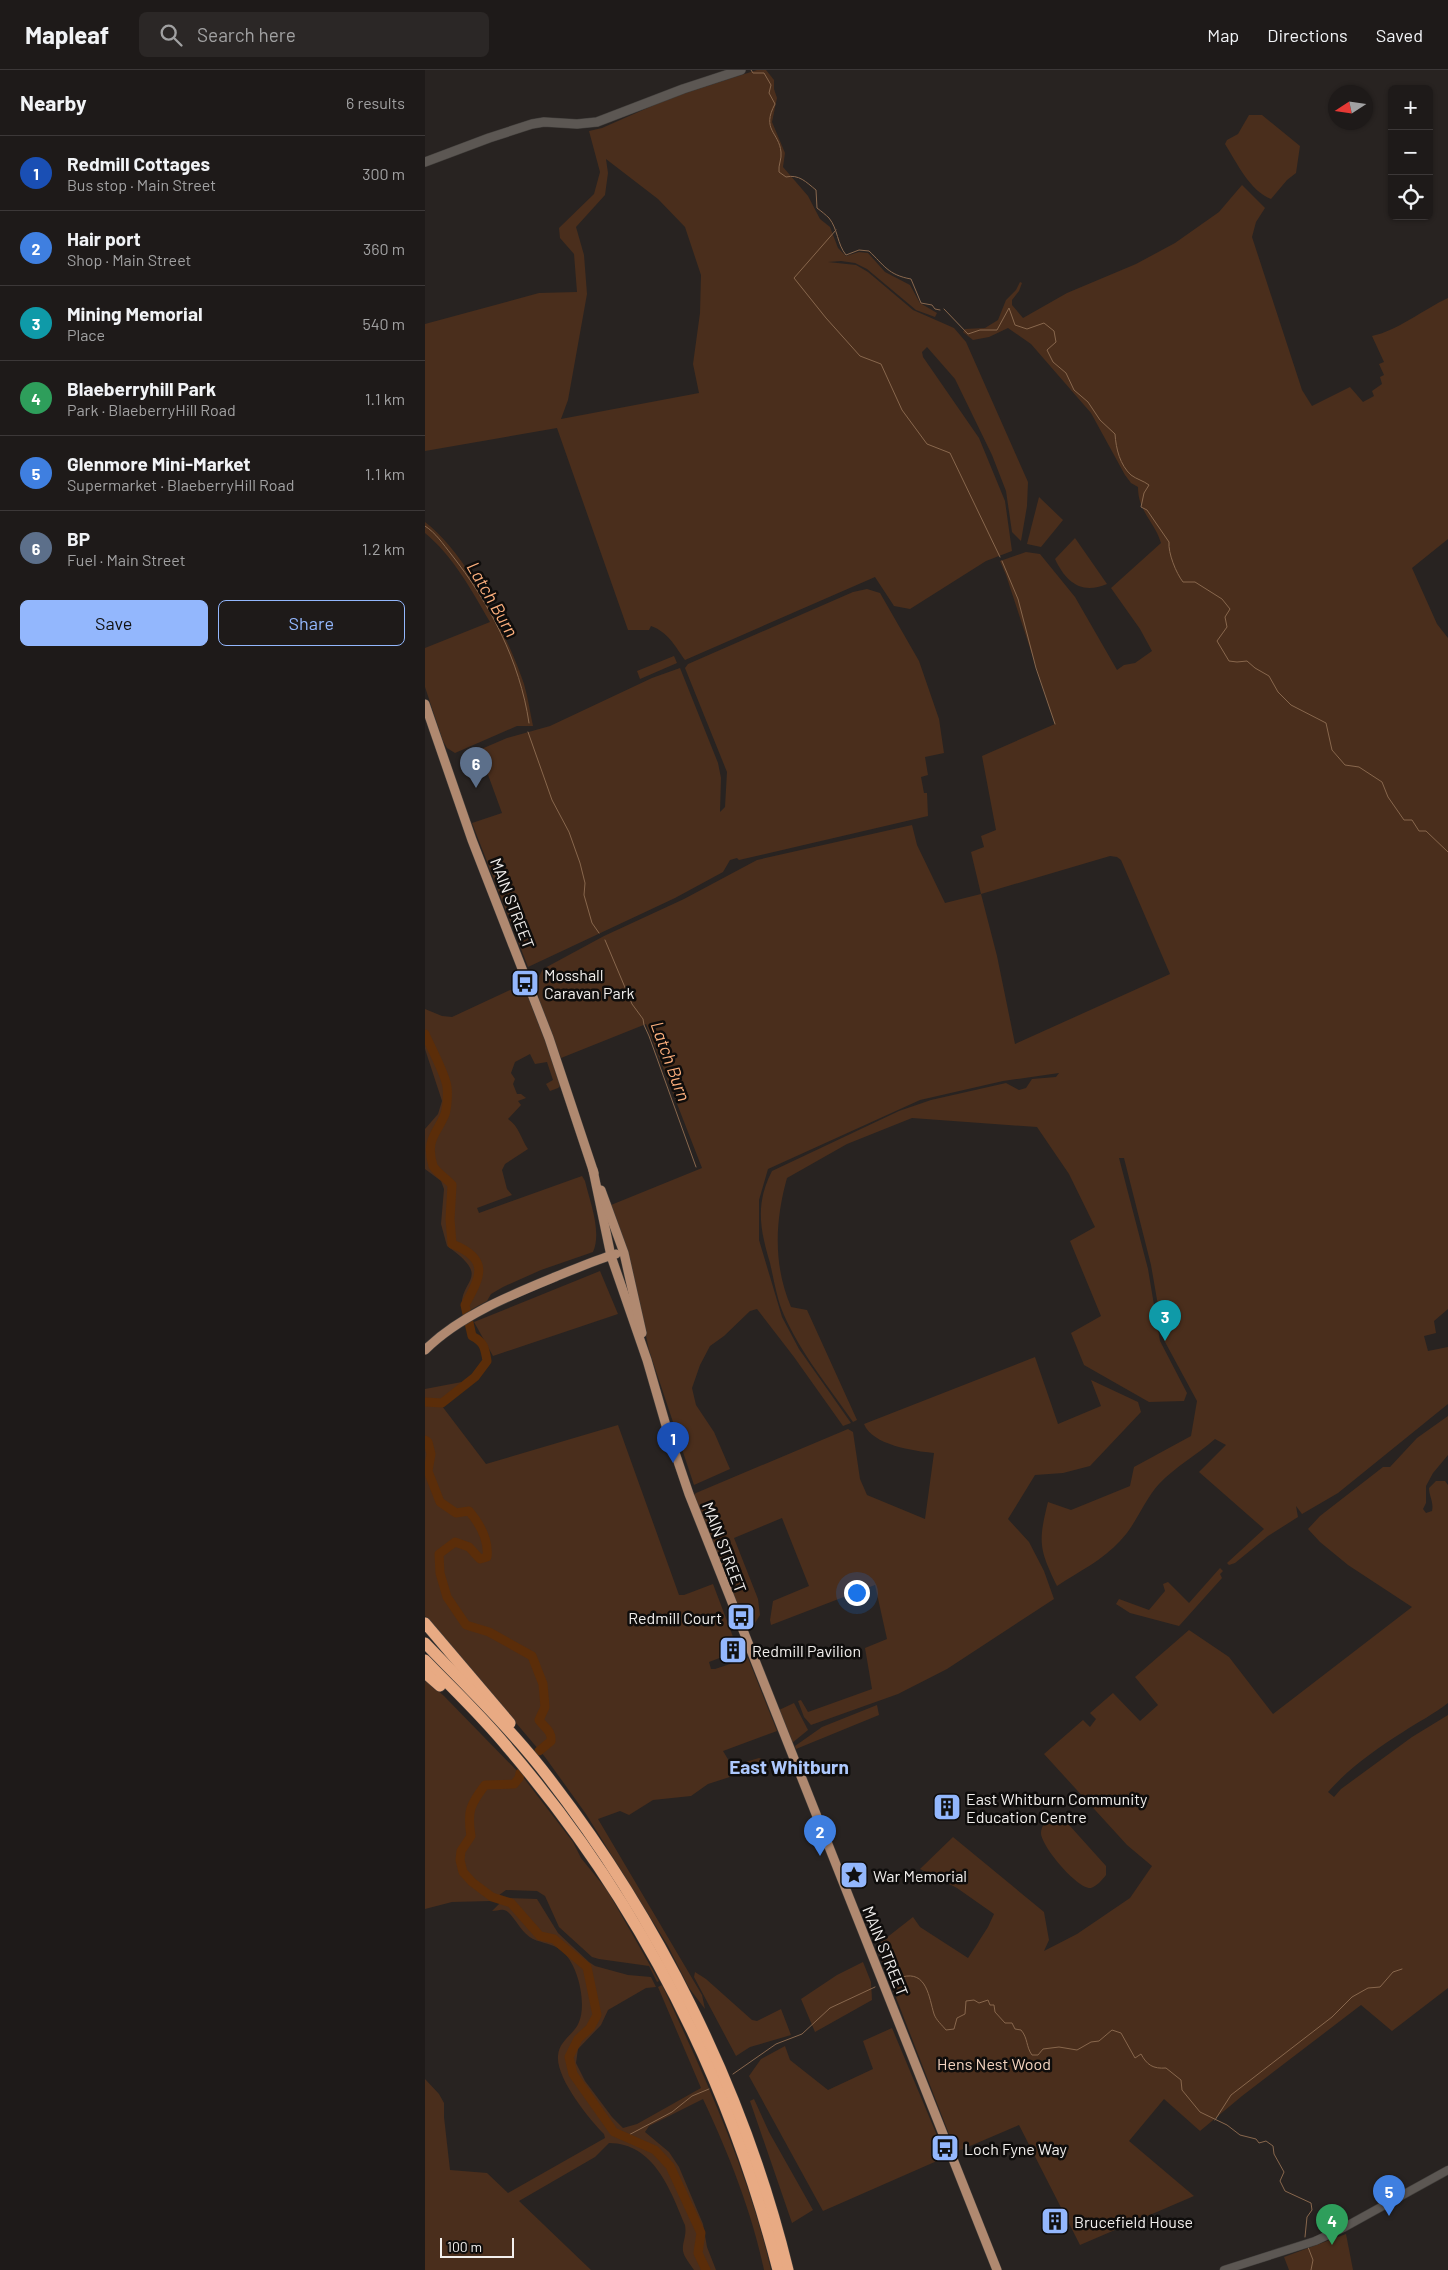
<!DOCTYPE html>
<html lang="en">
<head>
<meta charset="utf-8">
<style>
	body { margin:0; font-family:Barlow,sans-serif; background:#2b2726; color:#f1f3f6 }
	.controls { position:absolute; right:15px; top:15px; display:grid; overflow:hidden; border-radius:8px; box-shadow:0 1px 4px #0004 }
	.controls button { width:45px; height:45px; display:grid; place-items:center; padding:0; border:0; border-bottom:1px solid #3c3838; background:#1e1a19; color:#f1f3f6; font:25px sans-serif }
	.compass { position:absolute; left:903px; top:15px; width:45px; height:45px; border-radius:50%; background:#1e1a19; box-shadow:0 1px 4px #0004; rotate:258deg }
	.scale { position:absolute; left:15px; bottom:12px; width:74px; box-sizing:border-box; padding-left:5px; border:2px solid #f2efed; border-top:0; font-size:14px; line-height:18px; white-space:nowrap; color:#f2efed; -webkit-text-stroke:4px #0f0d0c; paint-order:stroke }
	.you { position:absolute; left:431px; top:1522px; width:18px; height:18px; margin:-12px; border:4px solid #fff; border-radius:50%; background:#1a73e8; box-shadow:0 0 0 8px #1a73e833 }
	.badge { display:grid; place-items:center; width:32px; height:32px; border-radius:50%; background:#93b7fd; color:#fff; font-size:16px; font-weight:700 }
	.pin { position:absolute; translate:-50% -41px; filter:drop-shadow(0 1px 2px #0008) }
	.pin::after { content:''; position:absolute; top:26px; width:18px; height:15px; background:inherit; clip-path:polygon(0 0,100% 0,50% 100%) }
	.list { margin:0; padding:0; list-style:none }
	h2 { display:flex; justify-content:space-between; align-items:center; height:65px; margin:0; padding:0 20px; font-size:21px }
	h2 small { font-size:16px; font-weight:400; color:#a1a1a2 }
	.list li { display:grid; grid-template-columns:32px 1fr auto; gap:15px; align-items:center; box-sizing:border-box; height:75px; padding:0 20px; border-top:1px solid #3c3838 }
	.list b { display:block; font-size:19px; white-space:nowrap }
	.list p { margin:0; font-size:16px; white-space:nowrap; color:#a1a1a2 }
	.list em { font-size:16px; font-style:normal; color:#a1a1a2 }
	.actions { display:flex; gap:10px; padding:15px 20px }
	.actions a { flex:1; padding:11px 0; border:1px solid #93b7fd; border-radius:8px; text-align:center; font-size:18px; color:#93b7fd }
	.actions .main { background:#93b7fd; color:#111 }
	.icon { flex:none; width:28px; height:28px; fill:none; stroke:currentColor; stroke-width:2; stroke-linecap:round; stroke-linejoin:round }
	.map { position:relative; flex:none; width:1023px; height:2200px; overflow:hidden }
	header { display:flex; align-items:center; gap:30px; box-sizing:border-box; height:70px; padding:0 25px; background:#1e1a19; border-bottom:1px solid #3c3838 }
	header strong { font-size:24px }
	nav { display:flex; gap:28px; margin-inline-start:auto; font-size:18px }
	.search { width:350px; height:45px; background:#2b2726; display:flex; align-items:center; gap:12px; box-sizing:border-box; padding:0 18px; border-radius:8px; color:#a1a1a2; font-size:19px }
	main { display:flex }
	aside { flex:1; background:#1e1a19 }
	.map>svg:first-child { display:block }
</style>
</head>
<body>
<header>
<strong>Mapleaf</strong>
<div class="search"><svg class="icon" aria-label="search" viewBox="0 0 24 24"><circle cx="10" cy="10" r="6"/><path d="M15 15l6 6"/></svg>Search here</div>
<nav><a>Map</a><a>Directions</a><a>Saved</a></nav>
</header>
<main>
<aside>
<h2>Nearby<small>6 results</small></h2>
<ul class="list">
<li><span class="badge" style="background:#1a4fb4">1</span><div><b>Redmill Cottages</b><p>Bus stop · Main Street</p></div><em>300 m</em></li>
<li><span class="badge" style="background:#3f7fe0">2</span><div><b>Hair port</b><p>Shop · Main Street</p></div><em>360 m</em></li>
<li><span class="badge" style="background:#0f9aa8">3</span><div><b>Mining Memorial</b><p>Place</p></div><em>540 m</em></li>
<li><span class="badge" style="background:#2e9e5b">4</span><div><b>Blaeberryhill Park</b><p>Park · BlaeberryHill Road</p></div><em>1.1 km</em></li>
<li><span class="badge" style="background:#3f7fe0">5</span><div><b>Glenmore Mini-Market</b><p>Supermarket · BlaeberryHill Road</p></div><em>1.1 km</em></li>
<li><span class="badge" style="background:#5c6f8a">6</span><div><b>BP</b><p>Fuel · Main Street</p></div><em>1.2 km</em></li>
</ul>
<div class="actions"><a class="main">Save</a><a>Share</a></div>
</aside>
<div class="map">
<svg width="1023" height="2200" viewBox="0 0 1023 2200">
	<rect width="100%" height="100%" fill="#282321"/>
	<g fill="#4a2e1c" fill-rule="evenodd">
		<path d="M332 0H341L349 10V19L352 28 347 52 360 83 358 97 383 126 395 149 405 157 413 178 421 186 434 182 443 183 460 202 485 215 495 233 512 243 510 247 491 240 442 199 430 193 416 191 403 192 431 195 443 202 488 240 529 258 541 272 603 412 602 436 596 471 587 462 581 421 567 385 530 309 502 277 497 282 498 287 554 368 580 431 587 481 561 491 485 539 469 536 450 507 260 590C250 576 243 562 226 556L224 560H203L132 358 0 381V254L114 223 152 222 149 184 135 168 134 158 169 124 175 102 164 61 177 58 245 28ZM181 89 233 129 260 157 276 205 275 243 268 294 274 323 136 349 143 330 162 224 159 185 151 157 180 125 183 103Z"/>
		<path d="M824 45H837L875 76 871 103 862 110 846 129C825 121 812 93 800 74L802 70 813 64Z"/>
		<path d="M817 115 840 138 831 152 827 167 877 320 887 336 925 317 938 332 949 326 947 321 957 314 955 307 959 305 954 294 959 292 947 266C972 261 999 239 1023 228V469L987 498 1012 554 1023 568V1239L1009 1251 1011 1263 999 1266 1003 1281 1023 1277V1334L913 1423 877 1444 871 1436 873 1447 843 1466 810 1493 804 1495 802 1493 839 1459 774 1402 801 1375 790 1369C772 1385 751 1396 734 1414 719 1430 711 1455 695 1471 678 1490 653 1502 632 1516 614 1479 613 1472 623 1432L646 1440 705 1416 709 1397 766 1366 772 1331 739 1270 726 1195 699 1088H694L723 1199 735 1271 762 1323 759 1331 724 1332 659 1295 646 1263 676 1246 645 1171 670 1157 644 1104 612 1057 487 1048 422 1074 362 1108C350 1151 348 1195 366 1237L382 1240 432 1350 428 1352C404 1317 376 1284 359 1245 352 1230 349 1210 345 1193 335 1159 330 1134 347 1101L474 1041 506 1030 581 1013 594 1020 601 1018 607 1009 631 1007 634 1003 578 1011 495 1030 343 1099 334 1130V1170L357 1247 374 1279 426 1353 418 1356 369 1287 332 1239 325 1241 299 1266 285 1276 275 1295 267 1318 271 1335 289 1362 305 1399 269 1415 224 1280 207 1201 186 1135 277 1098 221 954 136 988C127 965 102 922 118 899L179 866 259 829 332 790 487 755 492 775 520 833 556 824 546 782 559 777 556 766 571 760 557 686 630 654 581 505 575 491 601 482 615 484 650 527 692 600 699 595 710 593 727 581 715 559 686 518 736 473C730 452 713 442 713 417L706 413 700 405 666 343 606 274 583 258 564 267 548 270 538 262 540 259 560 258 573 250 581 230 591 220 595 212 597 213 594 221 587 230V235L598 248 642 223 711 194 750 173 794 142ZM685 786 692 787 696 790 745 904 590 974 572 886 556 824Z"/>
		<path d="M614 427 638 450 616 477 602 474Z"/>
		<path d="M0 452C42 484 82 564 99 614 103 628 105 642 108 656H92L30 683 22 678 18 671 0 617V578L65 552C47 521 28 486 0 463Z"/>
		<path d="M650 468 682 514C656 525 641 512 630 489Z"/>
		<path d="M442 519 455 523 494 591 514 649 519 683 500 687 503 705 496 707 499 723H502L503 746 314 790 312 788 305 790 298 802 250 828 103 897 47 753 77 743 54 680 82 668 125 656 227 608 255 598 293 693 296 708 295 742 300 737 302 702 260 598 263 594 428 522Z"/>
		<path d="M249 586 252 593 215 609 212 601Z"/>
		<path d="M98 914 137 1014 133 1018 125 1021 121 1014 128 1010 122 992 110 994 105 984 90 992 86 1003 90 1009 88 1014 92 1024H96L101 1028 93 1031 96 1035 83 1049C94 1056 96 1069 103 1079L80 1094 77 1100 82 1119 87 1125 52 1138 54 1143 157 1106 160 1111C165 1132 177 1162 168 1182L116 1200 78 1217 66 1224 62 1231 38 1244C29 1209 72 1211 22 1176L16 1154 19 1119 16 1111 0 1099V1059L13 1044 17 1031 0 979V939L17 946 27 947Z"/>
		<path d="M175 1201 193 1244 68 1286 49 1252Z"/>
		<path d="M610 1287 633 1354 676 1336 666 1310 713 1332 716 1342 665 1396 638 1403 610 1405 583 1449 604 1472 619 1501 629 1529 522 1599 473 1624 386 1655 379 1647 373 1631 376 1630 383 1642 447 1619 440 1578 462 1569 450 1515 346 1555 345 1550 348 1531 384 1516 357 1448 309 1468 333 1529 335 1545 330 1553 318 1549 268 1426 271 1423 423 1359 428 1362 435 1409 442 1425 500 1449 509 1383C489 1381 447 1375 439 1354Z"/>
		<path d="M42 1311 17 1336 61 1394 193 1355 254 1525H259L288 1514 310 1572 301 1575 305 1584 284 1592 286 1599H290L323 1588 352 1661 298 1681 307 1696 334 1688 339 1690V1695L336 1697 283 1714 266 1726 228 1730 204 1745 195 1741 173 1749 277 1925 280 1939 264 1918 243 1876 161 1744 120 1687 0 1546V1319Z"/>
		<path d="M1023 1346V1385L1008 1403 1001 1416V1433L998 1439 1001 1443 1007 1441C1009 1432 1004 1426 1004 1418L1011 1411H1020L1023 1415V1633C1009 1644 993 1652 978 1662 951 1679 923 1699 903 1722L909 1727 916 1719 987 1667 1023 1645V1918L967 1961 936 1935 817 2026 775 2061 739 2029 704 2071 769 2126 655 2175 594 2055 531 2082 451 1876 488 1847 495 1857 543 1888 563 1857 569 1844 532 1818 495 1799 528 1767 619 1842 624 1870 619 1881 652 1864 705 1828 727 1796 702 1775 619 1684 658 1650 665 1657 671 1649 665 1643 688 1623 715 1651 733 1635 710 1607 764 1560 804 1587 848 1644 987 1537 923 1495 895 1472 883 1459 895 1446 958 1397H965L992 1368Z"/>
		<path d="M795 1498 798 1501 795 1504 797 1508 754 1556 705 1543 691 1534 694 1529 724 1540 740 1521 738 1514 743 1512 764 1533Z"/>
		<path d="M0 1609 19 1626 98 1707 148 1772 156 1788 182 1820 234 1911 232 1912 224 1896 174 1889 167 1887 134 1857 120 1826 112 1821 81 1820 66 1831 27 1832 0 1839Z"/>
		<path d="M369 1633 383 1660 367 1673 354 1640Z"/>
		<path d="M452 1635 454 1645 371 1679 370 1676 397 1657Z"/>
		<path d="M628 1745 636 1746 681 1796V1805C677 1810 672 1816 666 1818 653 1820 616 1776 616 1763 616 1755 623 1750 628 1745Z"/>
		<path d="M80 1828 112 1829 133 1863 164 1892 170 1896 203 1905 226 1907 231 1917 221 1918 183 1940 176 1955 153 1979 151 1993 160 2011 187 2047 198 2058 212 2054 276 2018 233 1917 237 1915C280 2007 323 2100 346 2200H339C327 2142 303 2082 278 2029L224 2056 220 2062 244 2082 254 2097 278 2154 282 2177 291 2200H269C265 2194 259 2187 258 2181 257 2172 262 2166 260 2155 246 2121 229 2073 184 2073L170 2087 94 2131 166 2200H0V2009L14 2024 19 2033V2047L25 2100 62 2103 83 2123 180 2068 179 2064C164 2049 131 2008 133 1986 134 1970 149 1965 154 1952 162 1933 153 1893 136 1880 128 1874 117 1873 108 1869 96 1864 87 1841 79 1840 75 1839 72 1841 67 1841Z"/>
		<path d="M438 1892 446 1912 447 1930 390 1962 376 1929 412 1905Z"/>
		<path d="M270 1902 281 1909 327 1950 332 1951 356 1939 366 1965 325 1977 311 1986 269 1907Z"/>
		<path d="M467 1958 521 2087 398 2141 324 2006 336 1989 360 1976 365 1990 403 2020 448 1999 438 1971Z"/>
		<path d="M329 2029 344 2062 388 2140 367 2153 325 2031Z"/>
		<path d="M921 2164 928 2200H864L859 2187Z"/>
	</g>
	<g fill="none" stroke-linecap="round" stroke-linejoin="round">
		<g stroke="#88674d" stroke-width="1">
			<path d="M326 0 328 3H339L346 15 344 23 350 34C336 60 354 62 356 82 357 89 353 95 354 102L361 107C374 104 381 112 391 120L392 138C396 141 401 145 404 148 413 159 412 174 421 185L434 180 444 181C459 195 463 205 486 209L496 233 507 235 510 239 515 240"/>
			<path d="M411 160 369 208 401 248 435 286 456 294 477 340 502 374 525 383 575 487"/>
			<path d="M519 239 543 264 555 260H572L584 238 590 255 602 259 619 253 629 261 631 272 622 280 628 292 641 303 649 320 663 332 675 350 690 364C691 379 695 395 706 405 711 409 719 411 724 415L719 423 716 437 722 440 744 472C743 483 751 503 758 512H770L797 529 805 539 800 547 802 557 792 571 804 591 812 592 822 591 830 598 844 606 853 622 866 635 901 653 907 680 920 695 934 697 957 712 963 727 979 750H987L994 761H1001L1023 782"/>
			<path d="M0 456C11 463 18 474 26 484 64 532 95 591 104 653"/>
			<path d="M577 491 593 529 611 598 630 654"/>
			<path d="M103 662 127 730 144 762 155 793 160 813 159 825 167 853 174 863"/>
			<path d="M180 870 207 934 218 949 219 955 224 966 271 1097"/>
			<path d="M466 1910 475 1914 477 1907C502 1900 504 1928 509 1944 511 1950 517 1955 521 1960L529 1959 532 1948 540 1944 541 1931 549 1930 554 1933 563 1930 565 1935H569L570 1942 580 1953H587L590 1959 596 1960C603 1968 601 1977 607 1985H613L618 1979 634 1977 652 1980 666 1972 674 1971 687 1960 696 1963 710 1988 716 1984C722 1995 728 1999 741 1998L756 2010 757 2020 775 2042 802 2055 815 2065 831 2069 834 2073 841 2071 848 2076 849 2084 859 2102 855 2111 860 2121 886 2133 887 2140 882 2147 880 2167"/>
			<path d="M308 2004 351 1974 377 1964 405 1938 450 1917"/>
			<path d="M790 2050 806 2025 907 1947 927 1927 943 1918 955 1917 968 1902 977 1899"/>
			<path d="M200 2067 247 2042 267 2026 284 2019"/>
			<path d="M883 2177 888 2190 886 2200"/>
		</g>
		<g stroke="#5b2d09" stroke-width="9">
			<path d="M0 964C5 976 21 1005 22 1017 23 1024 22 1038 20 1044 12 1064 0 1069 8 1096 12 1103 21 1108 27 1115L25 1149 27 1174C65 1189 56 1206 40 1235L47 1266C59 1272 60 1278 62 1291L50 1307 17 1333 0 1332"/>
			<path d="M0 1370 3 1372 6 1384 3 1401 15 1432 31 1443 44 1441C55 1454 64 1470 62 1487L55 1489 44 1477 30 1472 14 1484 15 1503 22 1527 41 1555 64 1562 107 1586 118 1614 120 1637 114 1650C120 1658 127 1661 126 1671L114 1681"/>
			<path d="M95 1703 94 1708 89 1714 60 1715C45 1735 42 1741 46 1766L36 1781 35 1790 38 1802 47 1812 67 1827 86 1833 115 1866 129 1869 162 1897 172 1945 165 1958 153 1969 144 1987 148 2004 189 2062 230 2080 245 2096 276 2163 273 2183 281 2200"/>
		</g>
		<defs>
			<path id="tertiary" d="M799 2200 890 2171 918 2158 1023 2100"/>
			<path id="secondary" d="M0 92 64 68 107 54 119 52 152 54 172 52 258 19 316 0"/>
			<g id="primary">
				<path d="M0 634 47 770 124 968 169 1103"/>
				<path d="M168 1100 186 1186 222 1290 242 1359 264 1424 572 2200"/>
				<path d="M176 1120 199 1183 217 1263"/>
				<path d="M0 1280C34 1246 86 1225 130 1207 150 1199 170 1190 191 1184"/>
			</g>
			<g id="motorway">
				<path d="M0 1553 85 1653"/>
				<path d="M0 1573C39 1614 81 1654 116 1698 231 1844 319 2019 363 2200"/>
				<path d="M0 1590C28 1619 58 1647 83 1678 214 1831 303 2005 353 2200"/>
				<path d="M0 1603 15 1616"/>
			</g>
		</defs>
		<use href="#tertiary" stroke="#423f3c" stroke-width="9"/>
		<use href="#secondary" stroke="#423f3c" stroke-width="10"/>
		<use href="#primary" stroke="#423f3c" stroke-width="10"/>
		<use href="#motorway" stroke="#423f3c" stroke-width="12"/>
		<use href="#tertiary" stroke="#5c5753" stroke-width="8"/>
		<use href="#secondary" stroke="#5c5753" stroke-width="9"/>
		<use href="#primary" stroke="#b08970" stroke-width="9"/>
		<use href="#motorway" stroke="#e8aa83" stroke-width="11"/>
	</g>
	<defs>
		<symbol id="bus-square" viewBox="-11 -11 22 22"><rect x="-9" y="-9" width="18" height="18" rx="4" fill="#93b7fd" stroke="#0f0d0c"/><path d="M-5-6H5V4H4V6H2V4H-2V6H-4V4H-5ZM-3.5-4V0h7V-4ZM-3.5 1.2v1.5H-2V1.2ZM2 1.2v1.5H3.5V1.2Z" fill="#111"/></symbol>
		<symbol id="building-square" viewBox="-11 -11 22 22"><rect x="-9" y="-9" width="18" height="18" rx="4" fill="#93b7fd" stroke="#0f0d0c"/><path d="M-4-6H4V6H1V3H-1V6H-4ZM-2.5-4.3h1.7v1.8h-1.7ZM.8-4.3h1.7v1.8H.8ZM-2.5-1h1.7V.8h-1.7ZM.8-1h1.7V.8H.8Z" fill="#111"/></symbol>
		<symbol id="sight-square" viewBox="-11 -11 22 22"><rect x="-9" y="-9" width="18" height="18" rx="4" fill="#93b7fd" stroke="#0f0d0c"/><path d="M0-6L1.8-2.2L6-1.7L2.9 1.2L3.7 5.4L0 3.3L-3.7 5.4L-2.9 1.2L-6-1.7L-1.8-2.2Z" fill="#111"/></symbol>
	</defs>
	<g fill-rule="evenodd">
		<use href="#bus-square" x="84" y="897" width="32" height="32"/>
		<use href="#bus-square" x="300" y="1531" width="32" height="32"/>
		<use href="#building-square" x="292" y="1564" width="32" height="32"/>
		<use href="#building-square" x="506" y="1721" width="32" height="32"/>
		<use href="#sight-square" x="413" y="1789" width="32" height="32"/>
		<use href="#bus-square" x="504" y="2062" width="32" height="32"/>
		<use href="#building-square" x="614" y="2135" width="32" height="32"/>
	</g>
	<g text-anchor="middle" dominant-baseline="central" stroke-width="5" stroke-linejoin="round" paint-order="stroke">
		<g font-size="16" fill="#f2efed" stroke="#0f0d0c">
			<text transform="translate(88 833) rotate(69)">MAIN STREET</text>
			<text transform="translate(300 1477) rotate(69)">MAIN STREET</text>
			<text transform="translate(461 1881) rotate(68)">MAIN STREET</text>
		</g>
		<g font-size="16" fill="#f2efed" stroke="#0f0d0c" text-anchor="start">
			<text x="119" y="904">Mosshall<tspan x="119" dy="18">Caravan Park</tspan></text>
			<text x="297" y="1547" text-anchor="end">Redmill Court</text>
			<text x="327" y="1580">Redmill Pavilion</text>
			<text x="541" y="1728">East Whitburn Community<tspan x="541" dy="18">Education Centre</tspan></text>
			<text x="448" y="1805">War Memorial</text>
			<text x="539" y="2078">Loch Fyne Way</text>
			<text x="649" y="2151">Brucefield House</text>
		</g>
		<g font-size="16" fill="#f4d4c0" stroke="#0f0d0c">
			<text x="569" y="1993">Hens Nest Wood</text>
		</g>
		<g font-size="18" font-style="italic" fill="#fcaf7d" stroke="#0f0d0c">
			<text transform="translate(68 529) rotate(60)">Latch Burn</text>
			<text transform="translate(246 991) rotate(70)">Latch Burn</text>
		</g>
		<g font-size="19" font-weight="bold" fill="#adc8fd" stroke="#0f0d0c">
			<text x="364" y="1696">East Whitburn</text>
		</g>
	</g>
</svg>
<div class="controls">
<button>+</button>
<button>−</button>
<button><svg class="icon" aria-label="locate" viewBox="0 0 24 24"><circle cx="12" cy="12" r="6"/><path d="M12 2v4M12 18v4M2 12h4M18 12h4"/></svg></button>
</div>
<svg class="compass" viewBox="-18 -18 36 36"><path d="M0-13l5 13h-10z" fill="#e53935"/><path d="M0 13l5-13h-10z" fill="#a1a1a2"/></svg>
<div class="scale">100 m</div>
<div class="you"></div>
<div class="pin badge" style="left:248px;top:1393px;background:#1a4fb4">1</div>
<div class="pin badge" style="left:395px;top:1786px;background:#3f7fe0">2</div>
<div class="pin badge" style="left:740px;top:1271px;background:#0f9aa8">3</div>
<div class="pin badge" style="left:907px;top:2175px;background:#2e9e5b">4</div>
<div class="pin badge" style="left:964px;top:2146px;background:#3f7fe0">5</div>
<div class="pin badge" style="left:51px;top:718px;background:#5c6f8a">6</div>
</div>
</main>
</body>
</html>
